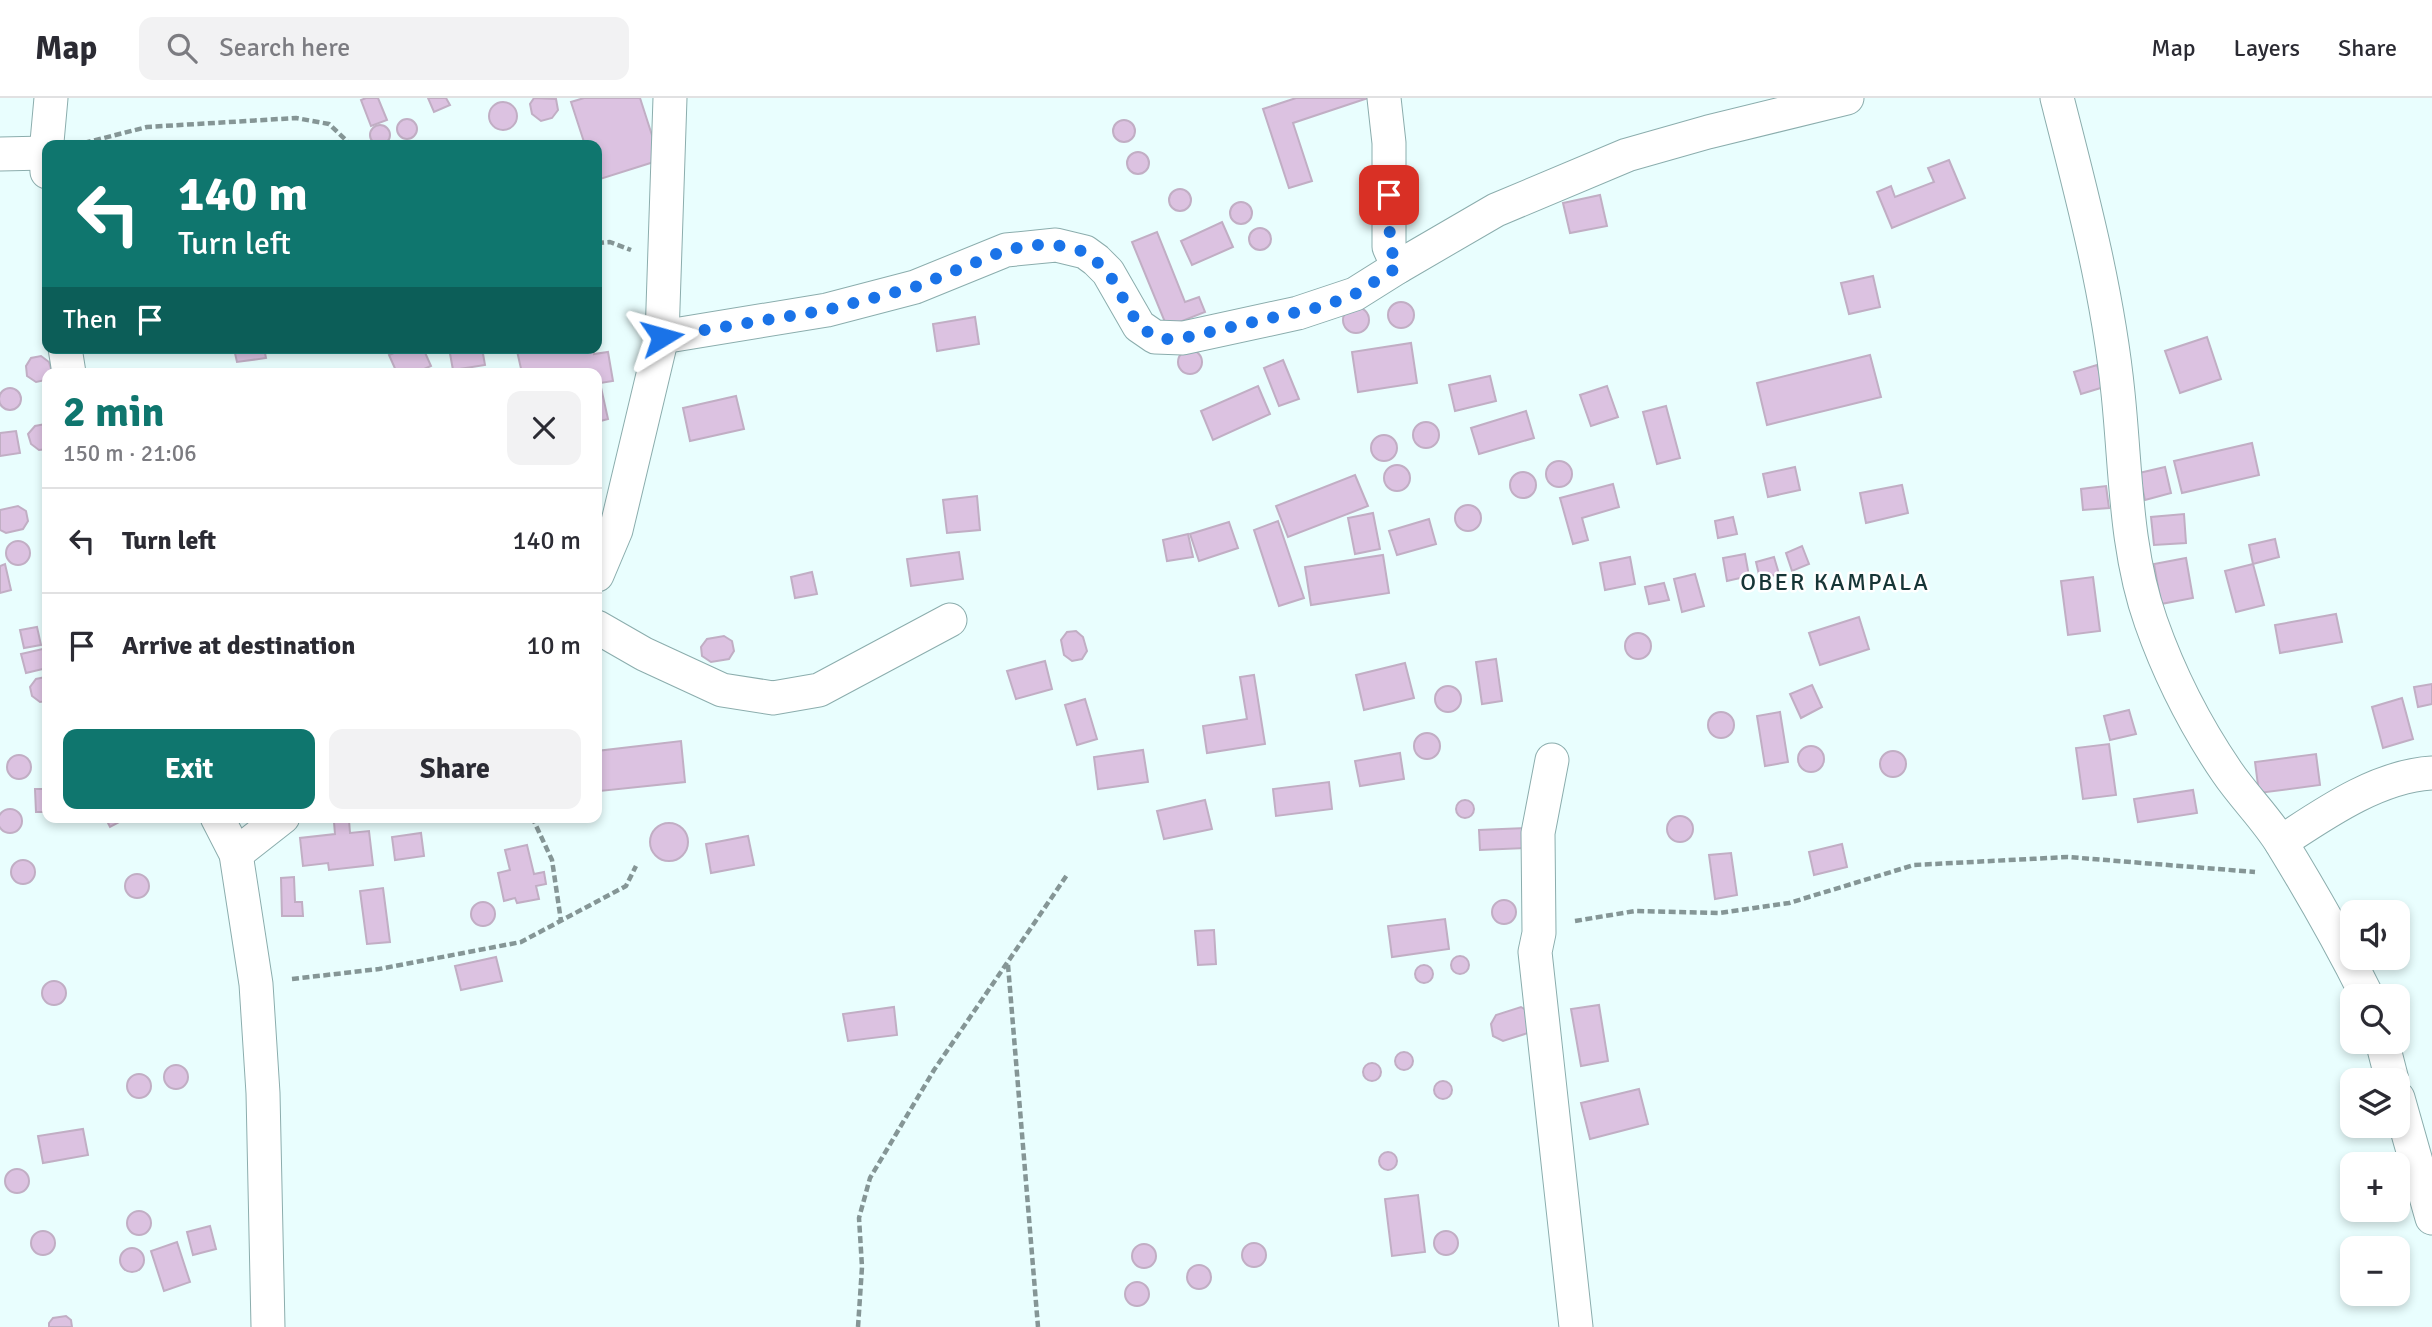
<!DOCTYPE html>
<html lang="en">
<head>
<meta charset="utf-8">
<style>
	:root { --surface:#fff; --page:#f2f2f3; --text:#2b2b33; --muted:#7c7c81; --line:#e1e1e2; --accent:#0f766e }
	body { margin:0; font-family:Signika,sans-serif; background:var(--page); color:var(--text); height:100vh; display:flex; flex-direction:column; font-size:26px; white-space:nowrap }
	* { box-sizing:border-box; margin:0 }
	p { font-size:23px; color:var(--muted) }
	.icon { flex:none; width:38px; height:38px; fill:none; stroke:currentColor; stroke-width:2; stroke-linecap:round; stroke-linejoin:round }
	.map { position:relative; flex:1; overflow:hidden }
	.sheet { position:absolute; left:42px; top:270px; width:560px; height:455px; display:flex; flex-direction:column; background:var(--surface); border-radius:14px; box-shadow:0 4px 10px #0003 }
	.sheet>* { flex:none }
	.guide { position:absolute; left:42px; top:42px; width:560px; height:214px; border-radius:14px; box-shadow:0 4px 10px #0003; background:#0f766e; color:#fff; overflow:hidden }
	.controls { position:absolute; left:2340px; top:802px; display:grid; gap:14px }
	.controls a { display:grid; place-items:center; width:70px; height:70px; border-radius:14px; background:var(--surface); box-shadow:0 4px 10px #0003; font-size:35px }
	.pin { position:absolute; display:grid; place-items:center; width:60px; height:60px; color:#fff; margin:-30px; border-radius:14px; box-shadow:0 4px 10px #0006 }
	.me { position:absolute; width:77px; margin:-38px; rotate:82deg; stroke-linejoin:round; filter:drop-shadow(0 0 5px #0008) }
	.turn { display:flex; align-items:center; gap:24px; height:147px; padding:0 21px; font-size:32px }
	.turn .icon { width:91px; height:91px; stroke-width:2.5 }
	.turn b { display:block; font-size:49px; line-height:60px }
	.then { display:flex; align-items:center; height:66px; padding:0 21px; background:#0003; gap:14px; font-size:26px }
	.round { display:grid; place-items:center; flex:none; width:74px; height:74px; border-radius:14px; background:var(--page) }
	.head { display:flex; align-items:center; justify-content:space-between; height:119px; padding:0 21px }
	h1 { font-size:42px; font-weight:700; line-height:52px; color:var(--accent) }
	.primary-button { display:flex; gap:14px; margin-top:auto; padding:14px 21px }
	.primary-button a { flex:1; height:80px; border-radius:14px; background:var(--accent); color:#fff; font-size:28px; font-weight:700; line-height:80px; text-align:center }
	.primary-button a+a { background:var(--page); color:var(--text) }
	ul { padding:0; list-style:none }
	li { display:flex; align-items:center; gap:21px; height:105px; padding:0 21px; border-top:2px solid var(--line) }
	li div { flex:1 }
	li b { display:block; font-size:26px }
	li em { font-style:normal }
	header { display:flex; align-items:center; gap:42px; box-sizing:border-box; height:98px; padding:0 35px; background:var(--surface); border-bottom:2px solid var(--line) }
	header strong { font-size:33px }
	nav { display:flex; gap:38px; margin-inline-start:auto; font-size:24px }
	.search { width:490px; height:63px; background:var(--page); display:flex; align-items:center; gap:18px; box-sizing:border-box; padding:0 24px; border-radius:14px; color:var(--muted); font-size:26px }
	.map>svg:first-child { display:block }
</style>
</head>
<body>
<header>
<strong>Map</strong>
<div class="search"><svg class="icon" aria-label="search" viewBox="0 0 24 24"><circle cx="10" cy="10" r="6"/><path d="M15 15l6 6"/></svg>Search here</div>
<nav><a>Map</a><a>Layers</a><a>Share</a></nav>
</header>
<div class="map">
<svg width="2432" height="1229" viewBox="0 0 2432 1229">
	<rect width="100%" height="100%" fill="#e9fefe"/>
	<g fill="#dcc2e1" stroke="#c1aec4" stroke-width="2">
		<polygon points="366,0 378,0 387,22 371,28 361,2"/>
		<polygon points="428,0 446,0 450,7 434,14"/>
		<polygon points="534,0 556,1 558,12 552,20 541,23 532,16 530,6"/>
		<polygon points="584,0 640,0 660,62 597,82 597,47 585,47 571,4"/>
		<polygon points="1296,0 1368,0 1293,25 1312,83 1289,90 1263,11"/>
		<circle cx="503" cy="18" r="14"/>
		<circle cx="407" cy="31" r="10"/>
		<circle cx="1124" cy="33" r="11"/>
		<circle cx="380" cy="37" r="10"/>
		<circle cx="1138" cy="65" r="11"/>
		<polygon points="1949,62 1965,100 1892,130 1877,94 1891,88 1895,99 1934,84 1928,70"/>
		<circle cx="1180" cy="102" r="11"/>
		<polygon points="1600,97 1607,128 1570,135 1563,105"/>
		<circle cx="1241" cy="115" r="11"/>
		<polygon points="1222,124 1233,149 1192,167 1181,143"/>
		<circle cx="1260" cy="141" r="11"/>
		<polygon points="1157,134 1185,204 1199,199 1205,214 1167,229 1132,144"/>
		<polygon points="1873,178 1880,209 1849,216 1841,185"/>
		<circle cx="1401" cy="217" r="13"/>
		<circle cx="1356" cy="222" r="13"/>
		<polygon points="975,219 979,246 937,253 933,226"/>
		<polygon points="2207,239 2221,281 2180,295 2165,253"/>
		<polygon points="1411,245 1417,285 1358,294 1352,254"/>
		<polygon points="264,250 266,260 237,264 234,251"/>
		<polygon points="406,250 423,250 431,268 415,275 397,275 389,257"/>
		<polygon points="449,250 482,250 485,267 453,272"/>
		<polygon points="532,250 593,250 594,256 608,254 613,283 600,285 608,321 597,324 597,275 522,275 517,253"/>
		<circle cx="1190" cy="264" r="12"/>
		<polygon points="1870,257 1881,299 1767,327 1757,285"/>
		<polygon points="41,258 49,264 52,274 47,275 46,282 36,284 27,278 26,268 31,260"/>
		<polygon points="1283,262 1299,301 1279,308 1264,270"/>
		<polygon points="2097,267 2104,289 2081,296 2074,274"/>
		<polygon points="1490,278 1496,303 1455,313 1449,287"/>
		<polygon points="1258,288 1270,316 1213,342 1201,313"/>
		<polygon points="1607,288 1618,319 1591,328 1580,297"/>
		<circle cx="10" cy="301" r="11"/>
		<polygon points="736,298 744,331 690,343 683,310"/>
		<polygon points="1666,308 1680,360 1657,366 1643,314"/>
		<polygon points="1526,313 1534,340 1479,356 1471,330"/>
		<circle cx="1426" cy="337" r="13"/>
		<polygon points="45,326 47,328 47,351 39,352 31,346 28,336 35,328"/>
		<polygon points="16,333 20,355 0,358 0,335"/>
		<circle cx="1384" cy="350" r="13"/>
		<polygon points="2252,345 2259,377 2182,395 2174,363"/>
		<circle cx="1559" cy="376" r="13"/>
		<circle cx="1397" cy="380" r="13"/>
		<polygon points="1795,369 1800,392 1768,399 1763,376"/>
		<polygon points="2165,369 2171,395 2145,402 2139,375"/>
		<circle cx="1523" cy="387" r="13"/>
		<polygon points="1355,377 1368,408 1288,439 1276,408"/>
		<polygon points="1613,386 1619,409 1582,420 1588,442 1573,446 1560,400"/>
		<polygon points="1902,387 1908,415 1866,425 1860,395"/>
		<polygon points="2106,388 2109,410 2083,412 2081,391"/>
		<polygon points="977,398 980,432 947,435 943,402"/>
		<circle cx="1468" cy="420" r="13"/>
		<polygon points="18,408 26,413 28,423 23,431 6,435 0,432 0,412"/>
		<polygon points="1373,415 1380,451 1355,456 1348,420"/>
		<polygon points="2184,416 2186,445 2154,447 2151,419"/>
		<polygon points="1733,419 1737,436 1718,440 1715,423"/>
		<polygon points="1429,421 1436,446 1397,457 1389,433"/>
		<polygon points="1278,423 1304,500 1279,508 1254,432"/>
		<polygon points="1229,424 1238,450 1199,463 1190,436"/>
		<polygon points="1188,436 1193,459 1167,463 1163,442"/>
		<polygon points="2275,441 2279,459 2253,466 2249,447"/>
		<circle cx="18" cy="455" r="12"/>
		<polygon points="1802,448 1809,466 1792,473 1786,455"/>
		<polygon points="959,454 963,481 911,488 907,461"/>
		<polygon points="1745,456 1749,478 1727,483 1723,460"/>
		<polygon points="1383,457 1389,495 1311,507 1305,469"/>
		<polygon points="1630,459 1635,486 1605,492 1600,465"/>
		<polygon points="1774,459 1779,476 1760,481 1756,464"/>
		<polygon points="2186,460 2193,500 2161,506 2154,466"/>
		<polygon points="5,466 11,492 0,495 0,468"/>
		<polygon points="2253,466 2264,507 2236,514 2225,473"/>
		<polygon points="812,474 817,496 795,500 791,479"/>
		<polygon points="1695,476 1704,508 1682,514 1674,481"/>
		<polygon points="2093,479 2100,533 2068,537 2061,483"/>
		<polygon points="1664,485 1669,502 1649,506 1645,489"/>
		<polygon points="2336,516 2342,544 2280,555 2275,527"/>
		<polygon points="1859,519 1869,551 1820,567 1809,535"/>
		<polygon points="37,529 41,547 24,550 20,532"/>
		<polygon points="1076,533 1083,539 1087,553 1082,561 1072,563 1064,557 1061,542 1067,534"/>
		<circle cx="1638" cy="548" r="13"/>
		<polygon points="724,538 732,543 734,553 729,561 711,564 702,558 701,549 707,541"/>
		<polygon points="47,550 47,570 26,575 21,556"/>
		<polygon points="1496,561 1502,603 1482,606 1476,564"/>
		<polygon points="1045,563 1052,591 1016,601 1007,573"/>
		<polygon points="1405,565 1414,600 1364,612 1356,577"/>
		<polygon points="1254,577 1265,646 1207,655 1203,628 1247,621 1240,579"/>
		<polygon points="45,579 47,581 47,603 40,604 32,598 30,589 36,581"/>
		<polygon points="2432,586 2432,606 2418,609 2414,589"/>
		<polygon points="1812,587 1822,609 1801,620 1790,596"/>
		<circle cx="1448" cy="601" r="13"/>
		<polygon points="2402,600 2413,641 2383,650 2372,609"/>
		<polygon points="1085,601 1097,641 1077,647 1065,607"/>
		<polygon points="2129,612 2136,636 2110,642 2104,618"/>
		<polygon points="1780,614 1788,664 1765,668 1757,618"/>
		<circle cx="1721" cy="627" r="13"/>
		<circle cx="1427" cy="648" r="13"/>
		<polygon points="681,643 685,684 600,693 597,653"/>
		<polygon points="2109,646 2116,697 2083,701 2076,650"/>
		<circle cx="1811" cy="661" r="13"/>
		<polygon points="1143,652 1148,684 1098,691 1094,659"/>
		<circle cx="1893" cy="666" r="13"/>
		<polygon points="1400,655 1404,681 1360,688 1355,663"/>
		<polygon points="2316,656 2320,687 2259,695 2255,664"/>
		<circle cx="19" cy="669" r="12"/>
		<polygon points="1329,684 1332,711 1276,718 1273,691"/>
		<polygon points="35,691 47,691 47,714 36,714"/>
		<polygon points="2193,692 2197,715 2138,724 2134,701"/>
		<circle cx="1465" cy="711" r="9"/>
		<polygon points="1205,702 1212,731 1164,741 1157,713"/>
		<circle cx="10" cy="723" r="12"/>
		<circle cx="1680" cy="731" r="13"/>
		<polygon points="105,719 122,719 123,722 110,729"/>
		<polygon points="349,722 350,735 369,733 373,767 329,772 328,765 303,768 300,740 335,736 334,724"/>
		<circle cx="669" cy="744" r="19"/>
		<polygon points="1527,730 1528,750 1480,752 1479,732"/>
		<polygon points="421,735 424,758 395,762 392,739"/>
		<polygon points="748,738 754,767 711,775 706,746"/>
		<polygon points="1842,746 1847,769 1814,777 1809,754"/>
		<polygon points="527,747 534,776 544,774 546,786 536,788 539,801 517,805 515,800 504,803 498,775 510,772 505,752"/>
		<polygon points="1731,755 1737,797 1715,801 1709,757"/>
		<circle cx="23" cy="774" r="12"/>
		<circle cx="137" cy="788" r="12"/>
		<polygon points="294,779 295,804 302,804 303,818 282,818 281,780"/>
		<polygon points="383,790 390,844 367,846 360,793"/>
		<circle cx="1504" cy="814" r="12"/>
		<circle cx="483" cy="816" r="12"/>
		<polygon points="1445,821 1449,851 1392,859 1388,828"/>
		<polygon points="1214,832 1216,866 1198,867 1195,833"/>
		<circle cx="1460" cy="867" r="9"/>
		<polygon points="496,859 502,883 461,892 455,868"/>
		<circle cx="1424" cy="876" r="9"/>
		<circle cx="54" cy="895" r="12"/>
		<polygon points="1599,907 1608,963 1581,968 1571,911"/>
		<polygon points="894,909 897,937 848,943 843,916"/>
		<polygon points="1521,909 1531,915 1528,935 1503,943 1493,938 1491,926 1496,917"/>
		<circle cx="1404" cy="963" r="9"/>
		<circle cx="1372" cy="974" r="9"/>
		<circle cx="176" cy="979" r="12"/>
		<circle cx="139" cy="988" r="12"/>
		<circle cx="1443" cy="992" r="9"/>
		<polygon points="1639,991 1648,1026 1590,1041 1581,1005"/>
		<polygon points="83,1031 88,1057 43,1065 38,1038"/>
		<circle cx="1388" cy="1063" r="9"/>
		<circle cx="17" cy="1083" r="12"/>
		<polygon points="1418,1097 1425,1154 1392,1158 1385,1101"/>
		<circle cx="139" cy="1125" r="12"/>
		<polygon points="210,1128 216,1151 193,1157 187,1134"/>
		<circle cx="43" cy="1145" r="12"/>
		<circle cx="1446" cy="1145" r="12"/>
		<polygon points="177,1144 190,1184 164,1193 151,1153"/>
		<circle cx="1254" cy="1157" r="12"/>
		<circle cx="1144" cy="1158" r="12"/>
		<circle cx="132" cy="1162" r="12"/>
		<circle cx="1199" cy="1179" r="12"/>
		<circle cx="1137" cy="1196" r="12"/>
		<polygon points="66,1218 71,1222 72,1229 49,1229 49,1225 53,1220"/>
	</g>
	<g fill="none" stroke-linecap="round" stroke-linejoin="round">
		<defs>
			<g id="minor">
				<polyline points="1384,0 1389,45 1389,149 1398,169"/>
				<path d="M2057 0C2082 97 2108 195 2118 295 2126 371 2125 451 2151 524 2170 578 2195 627 2227 674 2244 699 2266 720 2282 746 2312 795 2341 846 2367 898"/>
				<polyline points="0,56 46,55"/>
				<polyline points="47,74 46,55 51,0"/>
				<polyline points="662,239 827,212 915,189 1006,152 1056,147 1085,154 1096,162 1108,174 1139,228 1155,239 1183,240 1298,215 1355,196 1398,169 1496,112 1627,57 1708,34 1847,0"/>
				<polyline points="65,250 69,275"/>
				<polyline points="597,477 616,432 662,239 670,0"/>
				<polyline points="597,529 644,556 722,592 773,600 819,592 950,522"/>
				<polyline points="1552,662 1538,735 1539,835 1535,854 1576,1229"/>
				<polyline points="217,719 236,756 256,886 263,995 268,1229"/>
				<path d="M2281 744C2325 715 2378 678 2432 675"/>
				<polyline points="236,756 283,719"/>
				<polyline points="2382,943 2392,982"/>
				<polyline points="2398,1000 2432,1120"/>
			</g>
		</defs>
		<use href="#minor" stroke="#8badad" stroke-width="35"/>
		<g stroke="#859696" stroke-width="4.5" stroke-dasharray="7 3.5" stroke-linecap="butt">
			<polyline points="84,45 147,29 296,20 329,26 351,47"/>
			<polyline points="597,145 610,144 631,152"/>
			<polyline points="532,719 552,762 561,823"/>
			<polyline points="1575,823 1635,813 1720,815 1789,805 1914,767 2068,759 2255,774"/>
			<polyline points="1008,867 1038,1229"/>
			<polyline points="292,881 379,871 521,844 626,788 636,768"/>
			<polyline points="858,1229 862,1169 859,1120 870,1080 934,972 1067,777"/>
		</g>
		<use href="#minor" stroke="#fff" stroke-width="33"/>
	</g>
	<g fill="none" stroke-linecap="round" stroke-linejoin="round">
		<polyline stroke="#1a73e8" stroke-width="12" stroke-dasharray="0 21.6" points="662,239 827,212 915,189 1006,152 1033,147 1056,147 1086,154 1108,174 1139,228 1155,239 1168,241 1183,240 1324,208 1355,196 1398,169 1390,149 1389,97"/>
	</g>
	<g text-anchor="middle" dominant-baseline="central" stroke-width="5" stroke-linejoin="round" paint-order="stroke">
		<g font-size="24" letter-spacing="2" fill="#163536" stroke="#fff">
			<text x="1835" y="484">OBER KAMPALA</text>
		</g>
	</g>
</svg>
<div class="controls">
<a><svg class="icon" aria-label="sound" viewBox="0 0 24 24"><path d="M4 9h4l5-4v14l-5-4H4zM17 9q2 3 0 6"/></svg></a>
<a><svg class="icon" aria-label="search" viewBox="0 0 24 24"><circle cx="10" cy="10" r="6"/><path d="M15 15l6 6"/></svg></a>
<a><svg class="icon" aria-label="layers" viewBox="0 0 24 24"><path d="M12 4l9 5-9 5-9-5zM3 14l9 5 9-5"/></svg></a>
<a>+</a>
<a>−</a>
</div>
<div class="pin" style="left:1389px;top:97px;background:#d93025"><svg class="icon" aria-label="arrive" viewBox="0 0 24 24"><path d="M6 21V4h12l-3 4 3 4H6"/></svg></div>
<svg class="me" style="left:662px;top:239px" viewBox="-20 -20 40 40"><path d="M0-17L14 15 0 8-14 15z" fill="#1a73e8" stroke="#fff" stroke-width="4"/></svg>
<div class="guide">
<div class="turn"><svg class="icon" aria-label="left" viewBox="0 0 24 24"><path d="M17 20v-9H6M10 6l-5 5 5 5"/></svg><div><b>140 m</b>Turn left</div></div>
<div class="then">Then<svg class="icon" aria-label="arrive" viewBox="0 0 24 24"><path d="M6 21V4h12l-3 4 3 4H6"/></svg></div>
</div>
<section class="sheet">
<div class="head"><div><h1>2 min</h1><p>150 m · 21:06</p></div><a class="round"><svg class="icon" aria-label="close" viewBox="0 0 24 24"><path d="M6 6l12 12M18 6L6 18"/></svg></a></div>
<ul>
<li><svg class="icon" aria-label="left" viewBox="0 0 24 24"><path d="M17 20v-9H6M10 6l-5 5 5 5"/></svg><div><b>Turn left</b></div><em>140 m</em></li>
<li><svg class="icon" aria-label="arrive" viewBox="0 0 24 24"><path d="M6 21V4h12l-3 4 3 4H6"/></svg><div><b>Arrive at destination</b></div><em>10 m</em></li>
</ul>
<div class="primary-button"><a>Exit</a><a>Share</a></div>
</section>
</div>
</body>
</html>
